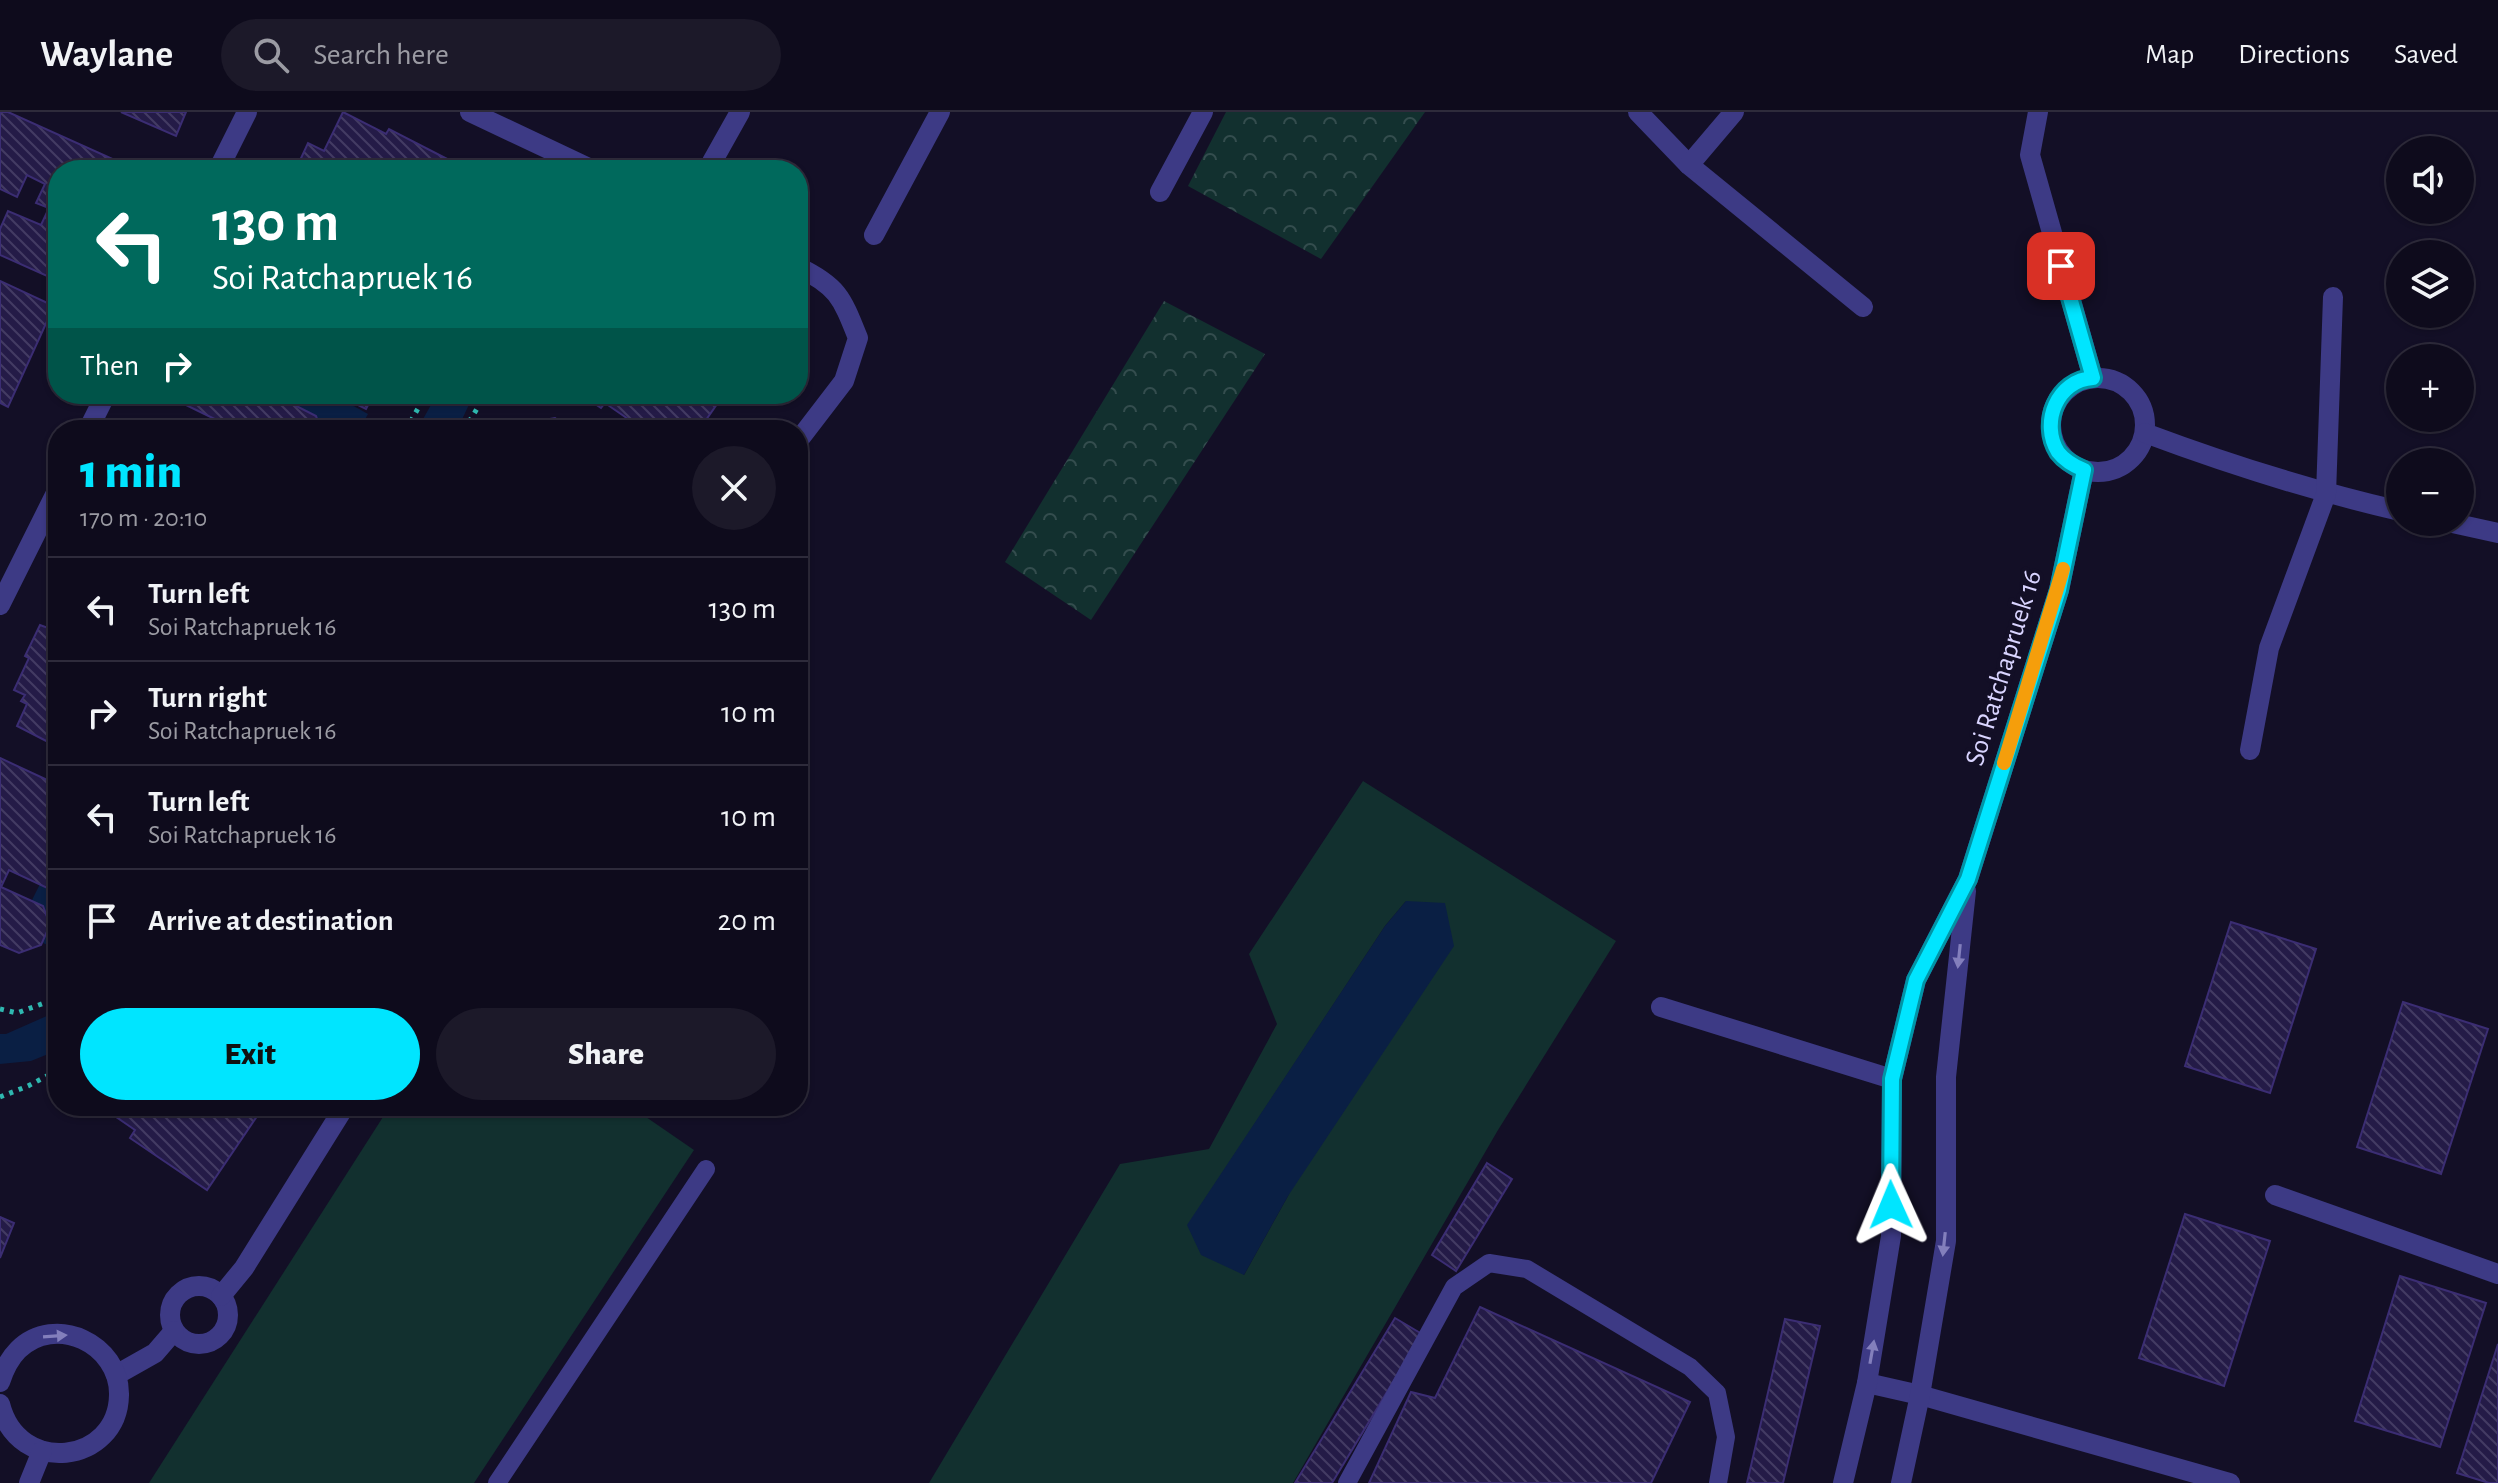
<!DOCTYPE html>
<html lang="en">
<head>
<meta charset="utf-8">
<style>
	:root { --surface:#0e0b1c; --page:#1c1929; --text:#f1f3f6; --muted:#9b9ba3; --line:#2e2b3b; --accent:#00e5ff }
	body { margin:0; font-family:"Alegreya Sans",sans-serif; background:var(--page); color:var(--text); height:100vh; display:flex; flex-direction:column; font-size:30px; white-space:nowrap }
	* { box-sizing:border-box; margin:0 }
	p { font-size:26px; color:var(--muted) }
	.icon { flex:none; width:44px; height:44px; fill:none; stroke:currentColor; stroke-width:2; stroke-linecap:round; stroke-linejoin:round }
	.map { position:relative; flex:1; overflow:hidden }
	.details { position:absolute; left:48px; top:308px; width:760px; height:696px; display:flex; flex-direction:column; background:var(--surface); border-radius:32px; box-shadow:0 2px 6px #0004,0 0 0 2px var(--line) }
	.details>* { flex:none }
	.guide { position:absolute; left:48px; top:48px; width:760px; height:244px; border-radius:32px; box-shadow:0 2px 6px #0004,0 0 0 2px var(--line); background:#00695c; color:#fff; overflow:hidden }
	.controls { position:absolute; left:2386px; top:24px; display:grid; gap:16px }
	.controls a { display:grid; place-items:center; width:88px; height:88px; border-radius:50%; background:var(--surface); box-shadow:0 2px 6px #0004,0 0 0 2px var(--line); font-size:40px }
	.pin { position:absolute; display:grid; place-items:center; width:68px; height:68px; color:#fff; margin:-34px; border-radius:16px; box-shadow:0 4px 12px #0006 }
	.me { position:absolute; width:88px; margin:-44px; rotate:359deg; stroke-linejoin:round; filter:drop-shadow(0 0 6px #0008) }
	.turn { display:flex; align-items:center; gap:28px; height:168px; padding:0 32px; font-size:36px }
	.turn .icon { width:104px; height:104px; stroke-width:2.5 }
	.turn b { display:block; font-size:56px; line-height:68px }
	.then { display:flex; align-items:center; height:76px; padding:0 32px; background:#0003; gap:16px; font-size:30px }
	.round { display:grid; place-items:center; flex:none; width:84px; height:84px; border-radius:42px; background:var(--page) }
	.head { display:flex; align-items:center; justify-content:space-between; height:136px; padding:0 32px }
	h1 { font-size:48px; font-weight:800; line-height:60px; color:var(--accent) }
	.action { display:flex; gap:16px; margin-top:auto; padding:16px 32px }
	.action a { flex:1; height:92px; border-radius:48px; background:var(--accent); color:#111; font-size:32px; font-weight:800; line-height:92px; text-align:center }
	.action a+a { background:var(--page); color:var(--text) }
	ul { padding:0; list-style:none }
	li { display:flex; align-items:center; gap:24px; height:104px; padding:0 32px; border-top:2px solid var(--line) }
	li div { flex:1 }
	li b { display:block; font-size:30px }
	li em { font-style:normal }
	header { display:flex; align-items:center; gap:48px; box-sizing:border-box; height:112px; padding:0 40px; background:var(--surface); border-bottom:2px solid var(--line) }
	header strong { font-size:38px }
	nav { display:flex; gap:44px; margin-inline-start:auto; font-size:28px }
	.search { width:560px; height:72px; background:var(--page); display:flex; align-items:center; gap:20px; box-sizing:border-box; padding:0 28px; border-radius:44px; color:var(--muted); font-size:30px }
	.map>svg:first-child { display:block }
</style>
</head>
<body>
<header>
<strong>Waylane</strong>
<div class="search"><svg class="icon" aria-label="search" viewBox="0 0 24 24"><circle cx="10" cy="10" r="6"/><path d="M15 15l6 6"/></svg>Search here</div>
<nav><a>Map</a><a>Directions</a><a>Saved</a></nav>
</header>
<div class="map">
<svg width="2498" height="1371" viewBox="0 0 2498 1371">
	<defs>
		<pattern id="forest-crowns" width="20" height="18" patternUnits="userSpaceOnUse" patternTransform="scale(2)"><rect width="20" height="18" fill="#12302f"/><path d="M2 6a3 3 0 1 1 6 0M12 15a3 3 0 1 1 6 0" fill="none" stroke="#344d4e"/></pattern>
		<pattern id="building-back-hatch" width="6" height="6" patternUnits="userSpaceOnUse" patternTransform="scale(2)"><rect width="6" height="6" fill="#241b47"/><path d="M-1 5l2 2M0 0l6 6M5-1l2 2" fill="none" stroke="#433b63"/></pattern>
	</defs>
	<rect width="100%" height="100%" fill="#130f26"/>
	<g fill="#12302f" fill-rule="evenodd">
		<path d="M1363 669 1616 829 1498 1018 1293 1371H929L1120 1052 1209 1037 1277 912 1249 842ZM1406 789 1288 1084 1244 1163 1188 1113 1385 814Z"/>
		<polygon points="390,994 630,994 694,1038 474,1371 149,1371"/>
	</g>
	<g fill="url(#forest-crowns)">
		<polygon points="1226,0 1425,0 1321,147 1188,74"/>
		<polygon points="1164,189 1265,242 1091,508 1005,450"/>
	</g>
	<g fill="#0a1f44">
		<polygon points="303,282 332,282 368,302 359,318 307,318 293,302"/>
		<polygon points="437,282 474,282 457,318 417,318"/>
		<polygon points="41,770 58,779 58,838 39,829 26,800"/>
		<polygon points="1406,789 1445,791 1454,834 1288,1084 1244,1163 1201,1143 1187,1113 1385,814"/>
		<polygon points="58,899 58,938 31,949 0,952 0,922 6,922"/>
	</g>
	<g fill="url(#building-back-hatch)" stroke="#3b2d73" stroke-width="2">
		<polygon points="0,0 8,0 117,49 113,58 58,58 58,164 56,168 0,143 0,117 8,99 41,113 49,96 36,91 45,72 27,63 17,85 0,77"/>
		<polygon points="121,0 186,0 176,24"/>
		<polygon points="343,0 386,22 389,17 455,51 456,58 296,57 308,31 324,39"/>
		<polygon points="0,169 54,194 8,295 0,291"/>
		<polygon points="192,282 273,282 316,304 321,318 227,318 229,314 186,293"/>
		<polygon points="312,282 374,282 366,297 344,286 341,292 332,288 330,291"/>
		<polygon points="580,282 724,282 699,318 644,318 605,291 601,296"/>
		<polygon points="555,306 571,318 532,318 539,309"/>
		<polygon points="58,497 58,635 17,614 27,592 21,589 25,583 14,578 29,546 25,544 40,513 48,516"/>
		<polygon points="0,646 58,673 58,781 9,758 1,775 43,794 50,813 41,833 19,841 0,833"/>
		<polygon points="2231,810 2316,837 2270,981 2185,954"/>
		<polygon points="2403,890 2488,917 2441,1062 2357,1035"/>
		<polygon points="109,994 264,994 207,1078 130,1026 135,1018 106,998"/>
		<polygon points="1487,1051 1512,1067 1456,1159 1432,1143"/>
		<polygon points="2185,1102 2270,1129 2224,1274 2139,1246"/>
		<polygon points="0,1105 14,1111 0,1146"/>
		<polygon points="2400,1164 2486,1191 2440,1335 2355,1309"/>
		<polygon points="1480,1195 1690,1290 1651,1371 1369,1371 1411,1280 1435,1286"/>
		<polygon points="1395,1206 1422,1222 1332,1371 1295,1371"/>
		<polygon points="1785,1207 1820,1214 1783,1371 1747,1371"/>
		<polygon points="2498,1232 2498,1371 2489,1371 2457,1361"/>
	</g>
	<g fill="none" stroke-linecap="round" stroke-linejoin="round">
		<g stroke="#2fb8b0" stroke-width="5" stroke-dasharray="4 6" stroke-linecap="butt">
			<polyline points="406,318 426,282"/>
			<polyline points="464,318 486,282"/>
			<polyline points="0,897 17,901 58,886"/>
			<polyline points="0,985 28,974 58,958"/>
		</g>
		<g stroke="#3d3a85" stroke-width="18">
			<polyline points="497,1371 706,1057"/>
			<polyline points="1347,1371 1454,1175 1489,1151 1527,1157 1690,1255 1717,1281 1726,1325 1718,1371"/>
		</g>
		<g stroke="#3d3a85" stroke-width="20">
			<polyline points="470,0 593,58"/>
			<polyline points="1638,0 1689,53 1863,195"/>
			<polyline points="2038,0 2030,43 2093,266"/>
			<polyline points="712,50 740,0"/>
			<polyline points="1689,53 1734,0"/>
			<polyline points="218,58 247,0"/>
			<polyline points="1160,80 1203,0"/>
			<polyline points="874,123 940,0"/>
			<path d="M798 155C838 174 842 186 858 226L844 269 798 329"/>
			<circle cx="2098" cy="313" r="47"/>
			<polyline points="88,318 106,282"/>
			<path d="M2145 321C2228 352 2313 379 2400 399"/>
			<polyline points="2448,410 2498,421"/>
			<polyline points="0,493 58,377"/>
			<polyline points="2250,638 2269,536 2326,382 2333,185"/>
			<polyline points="1661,895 1892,967"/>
			<polyline points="2275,1083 2498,1162"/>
			<circle cx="199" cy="1203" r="29"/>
			<polyline points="221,1184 244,1156 345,994"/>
			<polyline points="116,1263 155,1241 174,1219"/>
			<path d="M0 1270C4 1258 9 1247 18 1238 55 1201 120 1232 119 1283 118 1352 18 1365 0 1292"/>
			<polyline points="1867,1271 1920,1283 2230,1371"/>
			<polyline points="29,1371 42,1339"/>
			<polyline points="1843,1371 1867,1271 1891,1124 1892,967 1916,868 1968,767 2059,478 2084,358"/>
			<polyline points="1901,1371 1920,1283 1946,1129 1946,965 1966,779"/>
		</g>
	</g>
	<defs><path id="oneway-solid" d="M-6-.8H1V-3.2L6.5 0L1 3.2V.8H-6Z" transform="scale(2)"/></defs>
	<g fill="#837fbc">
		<use href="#oneway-solid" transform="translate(1959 844) rotate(96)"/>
		<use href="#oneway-solid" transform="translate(1944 1132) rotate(96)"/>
		<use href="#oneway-solid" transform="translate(55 1224) rotate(-4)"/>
		<use href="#oneway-solid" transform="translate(1872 1240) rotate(-80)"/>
	</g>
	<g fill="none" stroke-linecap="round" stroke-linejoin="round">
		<defs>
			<path id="route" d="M1891 1093 1892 967 1916 868 1968 767 2059 478 2084 358C2074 354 2065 349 2058 340 2040 311 2057 268 2093 266L2061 154"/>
		</defs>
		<use href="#route" stroke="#0095a6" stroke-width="20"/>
		<use href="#route" stroke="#00e5ff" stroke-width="14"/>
		<polyline stroke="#f59e0b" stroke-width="14" points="2004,651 2063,457"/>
	</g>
	<g text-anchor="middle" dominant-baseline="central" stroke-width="8" stroke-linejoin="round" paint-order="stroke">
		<g font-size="28" fill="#d9d4ff" stroke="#130f26">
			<text transform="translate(2004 556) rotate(-73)">Soi Ratchapruek 16</text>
		</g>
	</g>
</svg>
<div class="controls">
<a><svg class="icon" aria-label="sound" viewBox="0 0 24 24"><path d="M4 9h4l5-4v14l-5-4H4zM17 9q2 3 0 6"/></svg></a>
<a><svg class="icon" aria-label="layers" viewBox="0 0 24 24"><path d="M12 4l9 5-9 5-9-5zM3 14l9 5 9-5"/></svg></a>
<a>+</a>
<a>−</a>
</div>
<div class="pin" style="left:2061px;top:154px;background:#d93025"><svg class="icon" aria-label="arrive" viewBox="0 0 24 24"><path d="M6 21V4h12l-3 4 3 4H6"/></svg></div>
<svg class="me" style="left:1891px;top:1093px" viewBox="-20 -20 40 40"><path d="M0-17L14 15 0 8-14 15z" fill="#00e5ff" stroke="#fff" stroke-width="4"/></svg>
<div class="guide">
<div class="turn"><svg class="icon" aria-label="left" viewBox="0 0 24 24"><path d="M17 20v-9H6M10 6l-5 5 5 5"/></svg><div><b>130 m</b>Soi Ratchapruek 16</div></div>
<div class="then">Then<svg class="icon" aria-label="right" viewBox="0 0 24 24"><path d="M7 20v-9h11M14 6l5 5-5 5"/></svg></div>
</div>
<section class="details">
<div class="head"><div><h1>1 min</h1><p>170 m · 20:10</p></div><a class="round"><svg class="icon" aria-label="close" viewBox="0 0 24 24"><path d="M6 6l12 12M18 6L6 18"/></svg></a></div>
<ul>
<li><svg class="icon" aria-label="left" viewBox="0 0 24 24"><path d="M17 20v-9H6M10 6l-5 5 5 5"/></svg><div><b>Turn left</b><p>Soi Ratchapruek 16</p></div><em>130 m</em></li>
<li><svg class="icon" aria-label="right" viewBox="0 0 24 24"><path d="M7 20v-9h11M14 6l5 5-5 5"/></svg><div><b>Turn right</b><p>Soi Ratchapruek 16</p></div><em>10 m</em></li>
<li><svg class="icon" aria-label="left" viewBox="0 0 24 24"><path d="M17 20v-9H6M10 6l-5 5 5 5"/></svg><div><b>Turn left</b><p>Soi Ratchapruek 16</p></div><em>10 m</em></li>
<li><svg class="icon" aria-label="arrive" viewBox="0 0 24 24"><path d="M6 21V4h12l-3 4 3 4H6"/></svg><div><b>Arrive at destination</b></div><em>20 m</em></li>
</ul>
<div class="action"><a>Exit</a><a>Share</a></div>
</section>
</div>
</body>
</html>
